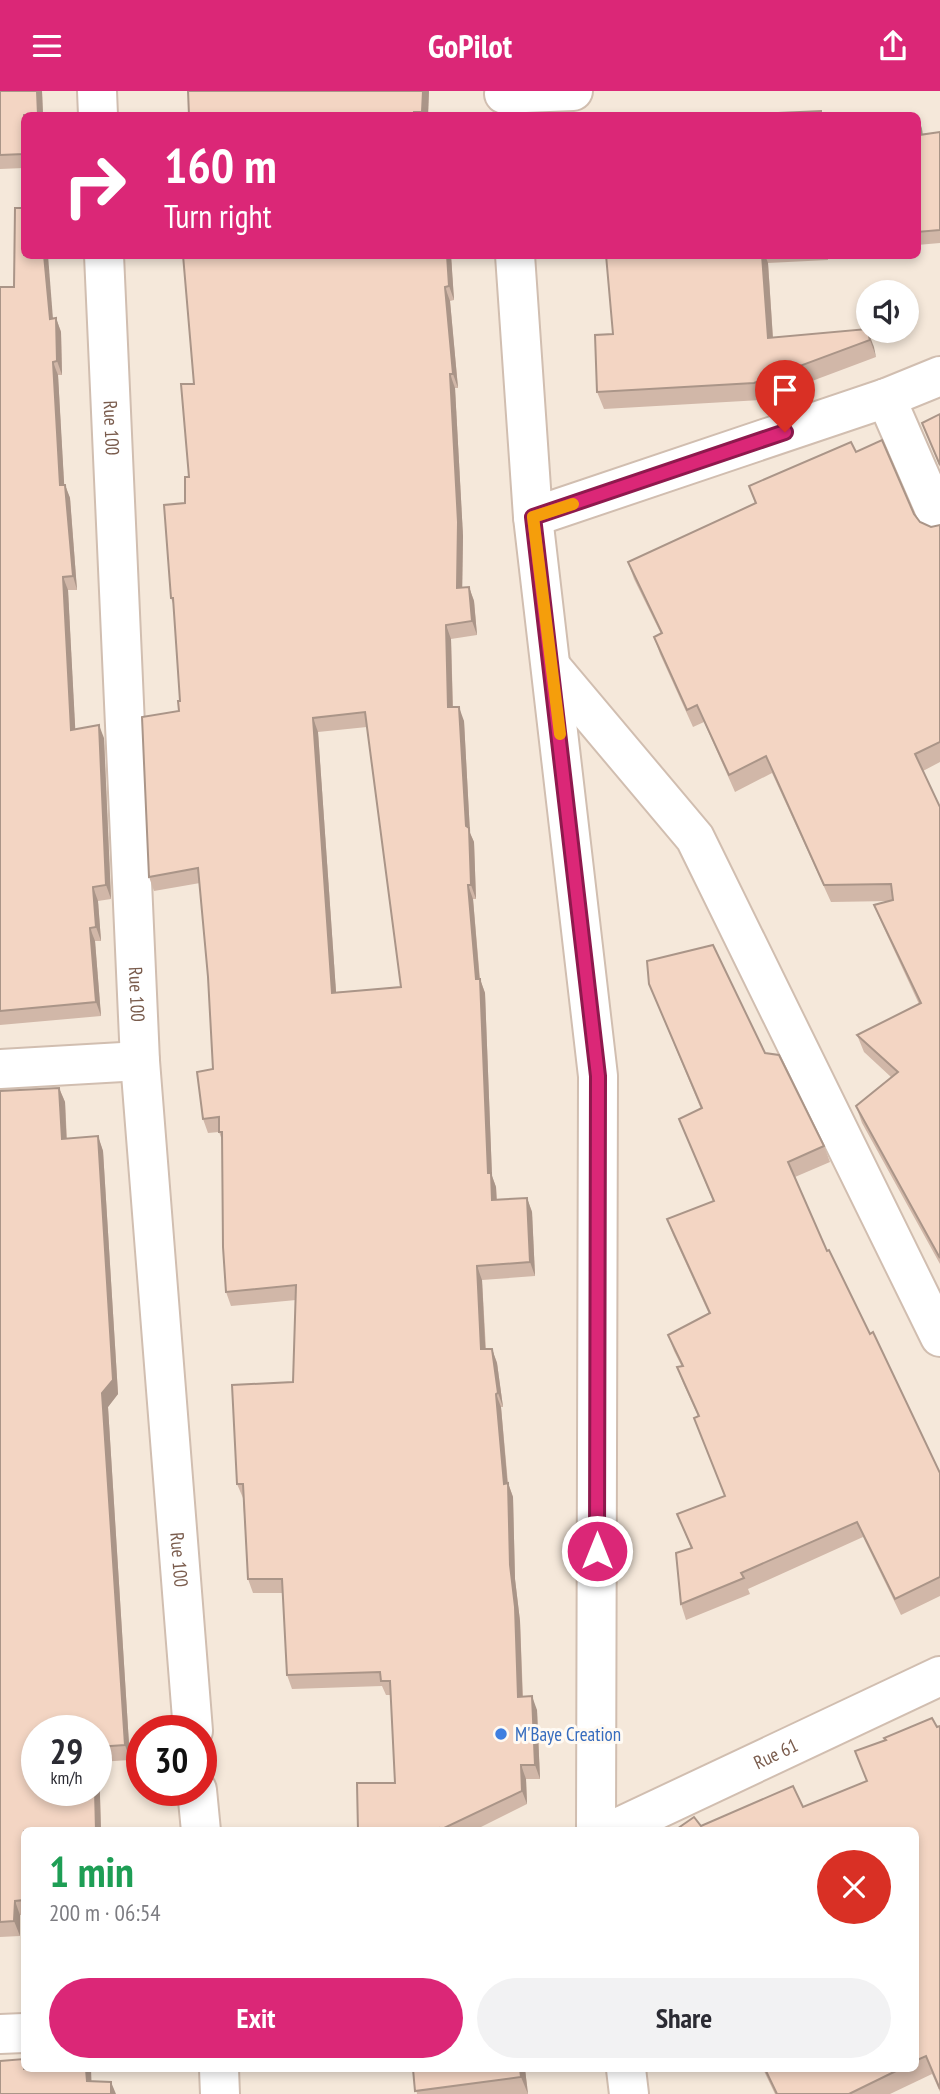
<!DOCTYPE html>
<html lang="en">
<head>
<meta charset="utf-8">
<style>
	:root { --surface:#fff; --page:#f2f2f3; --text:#2b2b33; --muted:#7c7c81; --accent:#db2777 }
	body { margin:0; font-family:"PT Sans Narrow",sans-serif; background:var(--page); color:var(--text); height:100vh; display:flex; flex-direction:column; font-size:26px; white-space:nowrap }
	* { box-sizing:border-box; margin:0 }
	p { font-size:23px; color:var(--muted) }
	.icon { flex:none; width:38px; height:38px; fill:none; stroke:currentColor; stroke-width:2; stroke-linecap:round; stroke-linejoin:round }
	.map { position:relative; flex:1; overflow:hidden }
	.panel { position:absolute; left:21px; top:1736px; width:898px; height:245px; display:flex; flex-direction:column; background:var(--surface); border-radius:10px; box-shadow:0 4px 10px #0003 }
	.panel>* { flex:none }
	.hud { position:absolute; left:21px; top:21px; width:900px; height:147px; border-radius:10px; box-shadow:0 4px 10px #0003; background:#db2777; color:#fff; overflow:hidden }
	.buttons { position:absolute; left:856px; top:189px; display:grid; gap:14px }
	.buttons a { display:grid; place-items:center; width:63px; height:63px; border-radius:50%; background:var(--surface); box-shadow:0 4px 10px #0003; font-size:35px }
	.speed { position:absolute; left:21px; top:1624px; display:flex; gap:14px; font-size:35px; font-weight:700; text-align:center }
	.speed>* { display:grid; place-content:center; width:91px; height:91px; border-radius:50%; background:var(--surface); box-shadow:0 4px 10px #0003; line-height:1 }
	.speed small { font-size:18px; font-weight:400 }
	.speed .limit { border:10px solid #d22; background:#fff; color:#111 }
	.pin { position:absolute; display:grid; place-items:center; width:60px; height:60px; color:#fff; margin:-72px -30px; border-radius:50% 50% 50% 0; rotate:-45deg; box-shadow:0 0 7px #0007 }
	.pin .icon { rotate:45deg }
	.me { position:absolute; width:77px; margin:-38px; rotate:0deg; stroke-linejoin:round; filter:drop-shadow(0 0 5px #0008) }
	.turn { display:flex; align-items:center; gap:24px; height:147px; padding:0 28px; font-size:32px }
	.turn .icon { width:91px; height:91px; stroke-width:2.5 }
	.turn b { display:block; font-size:49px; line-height:60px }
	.round { display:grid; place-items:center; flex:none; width:74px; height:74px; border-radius:37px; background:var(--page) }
	.headline { display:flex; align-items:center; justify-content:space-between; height:119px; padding:0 28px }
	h1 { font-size:42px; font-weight:800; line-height:52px; color:#1e9e55 }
	.primary-button { display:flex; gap:14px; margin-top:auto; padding:14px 28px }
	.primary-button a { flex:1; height:80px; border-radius:42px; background:var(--accent); color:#fff; font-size:28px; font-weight:800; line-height:80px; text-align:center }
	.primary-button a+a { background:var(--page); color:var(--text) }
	header { display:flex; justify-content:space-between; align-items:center; height:91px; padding:0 28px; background:var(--accent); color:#fff; font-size:32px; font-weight:800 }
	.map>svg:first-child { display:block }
</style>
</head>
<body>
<header><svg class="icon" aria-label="menu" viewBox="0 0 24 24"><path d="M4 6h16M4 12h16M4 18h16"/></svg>GoPilot<svg class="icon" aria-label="share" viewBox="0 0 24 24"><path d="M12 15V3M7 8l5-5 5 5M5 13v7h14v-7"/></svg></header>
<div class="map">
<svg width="940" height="2003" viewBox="0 0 940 2003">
	<rect width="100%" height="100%" fill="#fdf6ec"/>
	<path fill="#f5e8da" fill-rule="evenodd" d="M0 0H940V2003H0ZM24 24H917V164H24ZM868 201H906V240H868ZM37 1640H96V1699H37ZM142 1640H201V1699H142ZM24 1740H915V1978H24Z"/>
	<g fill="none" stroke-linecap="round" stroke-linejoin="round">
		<defs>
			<g id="street">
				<polyline points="97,0 98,24"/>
				<polyline points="504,3 573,0"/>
				<path id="s1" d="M104 164 140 970 193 1640"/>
				<polyline points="515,164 533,426 598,985 596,1740"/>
				<polyline points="886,307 940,431"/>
				<polyline points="533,426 886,307 940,285"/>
				<polyline points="552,577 695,747 940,1246"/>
				<polyline points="0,978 140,970"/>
				<polyline points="197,1699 201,1740"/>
				<path id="s2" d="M611 1740 940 1585"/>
				<polyline points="0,1943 24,1942"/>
				<polyline points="219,1978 220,2003"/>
				<polyline points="626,1978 629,2003"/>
			</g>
		</defs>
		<use href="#street" stroke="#d1beb0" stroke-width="42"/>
		<use href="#street" stroke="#fff" stroke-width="38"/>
	</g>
	<g fill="#d1b7a8" fill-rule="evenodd">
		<polygon points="0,0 42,0 43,24 24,24 24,77 0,78"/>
		<polygon points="188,0 429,0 428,24 189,24"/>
		<polygon points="917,25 922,38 923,43 940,41 940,152 917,154"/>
		<path d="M451 164 454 209 450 210 458 297H455L463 445 462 497 469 496 474 510 477 544 451 548 453 616 464 630 470 742 474 751 476 808H473L480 888 485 902 492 1085 496 1096 497 1108 527 1107 532 1121 535 1185 482 1189 486 1258H492L497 1272 503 1316H501L508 1392 513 1406 515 1488 520 1530 523 1606 537 1619 540 1688H526L527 1713 473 1740H358L395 1692 391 1604H386L382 1595 292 1598 287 1584 283 1502H253L248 1488 243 1407 237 1393 293 1291 296 1209 231 1215 226 1201 222 1049 219 1041 208 1042 203 1028 213 978 208 886 200 792 154 800 149 786 180 610 174 515 171 507 189 386 194 293ZM367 636 401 896 336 901 318 641Z"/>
		<polygon points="606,164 828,164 828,169 768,172 773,247 867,238 876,266 761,309 604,318 597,301 613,243"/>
		<polygon points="0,196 53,227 56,227 61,241 62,284 58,284 64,394 65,394 70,407 77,499 68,499 75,638 104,647 111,808 98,810 101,850 95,850 101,925 0,934"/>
		<polygon points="940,323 940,376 922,332"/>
		<polygon points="856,361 920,431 931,436 940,434 940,671 923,680 940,716 940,1173 862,1032 856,1015 891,986 864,961 857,944 919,913 881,831 874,814 890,810 831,811 772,682 735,701 704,631 693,636 660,563 654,546 661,543 634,488 628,471 755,412 749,395"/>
		<polygon points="649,893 765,962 824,1055 830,1071 795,1086 827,1160 940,1382 940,1505 901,1524 863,1446 748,1498 750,1503 686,1529 681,1513 691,1457 677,1423 725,1405 694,1327 698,1325 683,1292 677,1276 682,1276 674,1260 668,1244 709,1223 673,1144 667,1128 713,1110 679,1028 701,1018"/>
		<path d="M59 997 65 1011 67 1048 98 1045 103 1060 118 1303 108 1316 130 1669 99 1671 101 1740H24V1824H20V1845L0 1846V1000ZM37 1640H96V1699H37Z"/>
		<polygon points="940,1635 940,2001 932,1983 890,2003 775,2003 763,1978 915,1978 915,1740 701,1735 803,1716 867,1690 937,1636"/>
		<polygon points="413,1978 525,1978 528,2003 417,2003"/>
	</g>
	<g fill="#aa9588">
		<polygon points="37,0 42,0 43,24 38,24"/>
		<polygon points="423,0 429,0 428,24 423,24 422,21"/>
		<polygon points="918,25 922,38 923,57 919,44"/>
		<polygon points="44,164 48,164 54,241 50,228"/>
		<polygon points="447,164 451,164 454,209 449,195"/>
		<polygon points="762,164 765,164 768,172 774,265 768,247"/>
		<polygon points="445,196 450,210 458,297 453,283"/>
		<polygon points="56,227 61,241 62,284 57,270"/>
		<polygon points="867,238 874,256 876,266 870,249"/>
		<polygon points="53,271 58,284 65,408 60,394"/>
		<polygon points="450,283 455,297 463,445 462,511 457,497"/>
		<polygon points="65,394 70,407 77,499 73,485"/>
		<polygon points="63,486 68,499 76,652 71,639"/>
		<polygon points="469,496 474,510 477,544 472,530"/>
		<polygon points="446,534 451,548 453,630 448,616"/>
		<polygon points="459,616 464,630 470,742 474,751 476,808 471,794 466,735"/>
		<polygon points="313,627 318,641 337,915 332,902"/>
		<polygon points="99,634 104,647 111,808 106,794"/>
		<polygon points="468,794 473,808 480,893 480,888 485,902 492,1085 496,1096 497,1122 492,1109 488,1082 476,888"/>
		<polygon points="93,796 98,810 101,850 96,836"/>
		<polygon points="90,837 95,850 101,925 96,911"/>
		<polygon points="59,997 65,1011 67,1062 62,1048"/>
		<polygon points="98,1045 103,1060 118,1303 108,1316 130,1669 125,1654 102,1302"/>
		<polygon points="527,1107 532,1121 535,1185 530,1171"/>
		<polygon points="477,1175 482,1189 486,1272 481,1258"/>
		<polygon points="492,1258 497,1272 503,1316 498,1302"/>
		<polygon points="496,1303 501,1316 508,1398 508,1392 513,1406 515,1488 520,1530 523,1620 518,1606 504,1393"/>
		<polygon points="532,1605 537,1619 540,1688 535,1674"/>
		<polygon points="96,1664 99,1671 101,1740 96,1740 95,1699 96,1699"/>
		<polygon points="521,1674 526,1688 527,1713 522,1700"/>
		<polygon points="15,1810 20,1824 20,1845 14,1830"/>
		<polygon points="86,1978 91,1978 92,2003 87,1990"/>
		<polygon points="520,1978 525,1978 528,2003 521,1986"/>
		<polygon points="111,1991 116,2003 111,2003"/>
	</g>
	<g fill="#f3d5c3" stroke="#aa9588" stroke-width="2" fill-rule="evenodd">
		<polygon points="0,0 37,0 38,24 24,24 24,63 0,64"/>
		<polygon points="188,0 423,0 422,21 414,21 414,24 189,24"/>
		<polygon points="821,20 821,24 779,24 779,22"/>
		<polygon points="917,25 919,44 940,41 940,139 917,141"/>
		<polygon points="15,117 24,117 24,164 44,164 50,228 56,227 57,270 53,271 60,394 65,394 73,485 63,486 71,639 99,634 106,794 93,796 96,836 90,837 96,911 0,920 0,196 14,196"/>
		<path d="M183 164H447L449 195 445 196 453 283H450L458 431 457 497 469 496 472 530 446 534 448 616H459L466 735 469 737 471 794H468L476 888H480L488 1082H491L492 1109 527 1107 530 1171 477 1175 481 1258H492L498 1302 496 1303 504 1393 508 1392 510 1474 515 1516 518 1606 532 1605 535 1674H521L522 1700 440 1739 439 1737 433 1740H358L357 1692H395L390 1590H381L380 1581 287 1584 282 1488H248L243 1393H237L232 1294 293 1291 296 1194 226 1201 223 1156 222 1041H219V1026L203 1028 197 981 213 978 208 886 198 777 149 786 142 626 179 620 178 610H180L173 507H171L164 414 185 412V386H189L181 293H194ZM365 621 401 896 332 902 313 627Z"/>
		<polygon points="606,164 762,164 768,247 867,238 870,249 754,292 597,301 595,244 613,243"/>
		<polygon points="940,323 940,374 922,332"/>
		<polygon points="882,349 914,423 920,431 931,436 940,434 940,651 915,663 940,716 940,1167 856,1015 898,981 857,944 921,912 874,814 893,809 891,793 824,794 766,665 729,684 697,614 687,619 654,546 662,542 628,471 756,412 749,395 851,351 856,361"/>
		<polygon points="713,854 765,962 779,964 824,1055 788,1071 827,1160 829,1159 870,1243 873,1241 940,1382 940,1486 895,1508 857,1431 741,1482 744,1487 681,1513 676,1462 692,1457 677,1423 725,1405 694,1327 699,1325 677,1276 683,1275 668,1244 710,1222 667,1128 714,1110 679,1028 702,1017 649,893 647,870"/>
		<polygon points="59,997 62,1048 98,1045 113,1289 102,1302 125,1654 96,1656 96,1640 37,1640 37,1699 95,1699 96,1740 24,1740 24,1809 15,1810 14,1830 0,1831 0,1000"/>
		<polygon points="932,1627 937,1636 940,1635 940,1998 926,1965 915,1970 915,1740 674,1740 694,1726 701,1735 793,1695 803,1716 867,1690 855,1660 886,1649 884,1647"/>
		<polygon points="24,1968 24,1978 86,1978 87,1990 111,1991 111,2003 0,2003 0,1970"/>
		<polygon points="413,1978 520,1978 521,1986 415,2000"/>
		<polygon points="765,1978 900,1978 849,2003 777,2003"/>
	</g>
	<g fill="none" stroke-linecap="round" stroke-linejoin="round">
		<defs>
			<polyline id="route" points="597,1460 598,985 533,426 785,341"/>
		</defs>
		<use href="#route" stroke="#8e194d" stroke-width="18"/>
		<use href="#route" stroke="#db2777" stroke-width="12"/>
		<polyline stroke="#f59e0b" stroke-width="12" points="560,643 533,426 573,413"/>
	</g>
	<circle fill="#3f7fe0" stroke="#fffaf3" stroke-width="2.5" cx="501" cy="1643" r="7"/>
	<g text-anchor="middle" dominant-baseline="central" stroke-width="6" stroke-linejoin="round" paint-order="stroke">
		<g font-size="19" fill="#7a5c4d" stroke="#fffaf3">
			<text stroke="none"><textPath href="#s1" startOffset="173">Rue 100</textPath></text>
			<text stroke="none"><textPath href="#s1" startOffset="740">Rue 100</textPath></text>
			<text stroke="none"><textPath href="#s1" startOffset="1307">Rue 100</textPath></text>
			<text stroke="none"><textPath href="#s2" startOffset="182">Rue 61</textPath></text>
		</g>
		<g font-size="19" fill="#366cbe" stroke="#fffaf3" text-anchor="start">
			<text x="515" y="1643">M'Baye Creation</text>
		</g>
	</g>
</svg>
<div class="buttons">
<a><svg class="icon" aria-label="sound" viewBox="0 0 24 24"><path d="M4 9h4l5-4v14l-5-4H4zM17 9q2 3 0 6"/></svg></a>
</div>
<div class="speed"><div>29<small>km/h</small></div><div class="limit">30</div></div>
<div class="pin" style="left:785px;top:341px;background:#d93025"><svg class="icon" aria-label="arrive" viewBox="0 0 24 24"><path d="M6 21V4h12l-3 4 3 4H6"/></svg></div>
<svg class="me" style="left:597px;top:1460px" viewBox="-20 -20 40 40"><circle r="17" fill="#db2777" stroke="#fff" stroke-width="3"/><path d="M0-11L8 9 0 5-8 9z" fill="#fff"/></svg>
<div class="hud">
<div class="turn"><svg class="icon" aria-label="right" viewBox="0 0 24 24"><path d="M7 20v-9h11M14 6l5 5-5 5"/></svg><div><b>160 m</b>Turn right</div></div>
</div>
<section class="panel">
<div class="headline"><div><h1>1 min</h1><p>200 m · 06:54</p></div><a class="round" style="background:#d93025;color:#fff"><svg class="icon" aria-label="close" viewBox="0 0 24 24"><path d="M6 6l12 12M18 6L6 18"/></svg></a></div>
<div class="primary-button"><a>Exit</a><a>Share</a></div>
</section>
</div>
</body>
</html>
